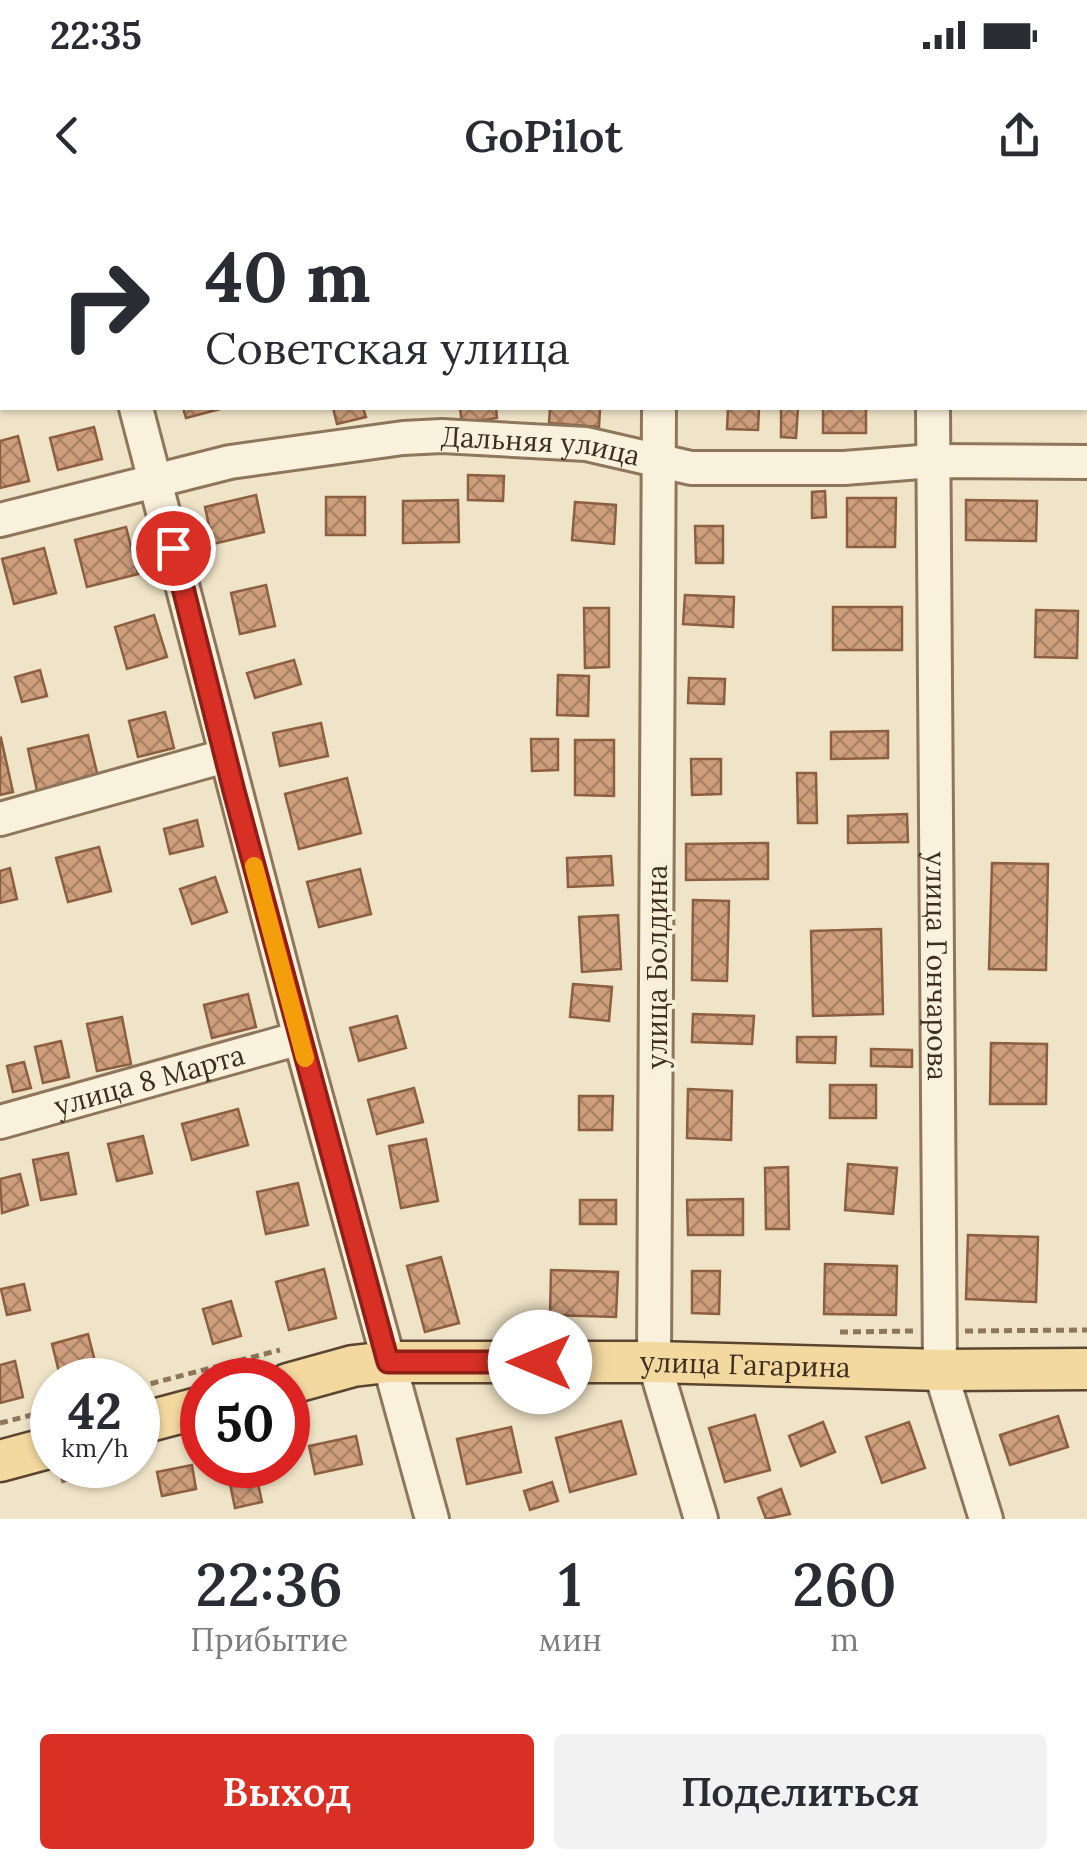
<!DOCTYPE html>
<html lang="ru">
<head>
<meta charset="utf-8">
<style>
	:root { --surface:#fff; --page:#f2f2f3; --text:#2b2b33; --muted:#7c7c81; --accent:#d93025 }
	body { margin:0; font-family:Lora,serif; background:var(--page); color:var(--text); height:100vh; display:flex; flex-direction:column; font-size:38px; white-space:nowrap }
	* { box-sizing:border-box; margin:0 }
	p { font-size:32px; color:var(--muted) }
	.icon { flex:none; width:55px; height:55px; fill:none; stroke:currentColor; stroke-width:2; stroke-linecap:round; stroke-linejoin:round }
	.map { position:relative; height:1319px; overflow:hidden }
	.panel { display:flex; flex-direction:column; background:var(--surface); flex:1 }
	.panel>* { flex:none }
	.top-card { position:absolute; left:0px; top:0px; width:1088px; height:210px; box-shadow:0 2px 8px #0004; background:#fff; color:var(--text); overflow:hidden }
	.speed { position:absolute; left:30px; top:1158px; display:flex; gap:20px; font-size:50px; font-weight:700; text-align:center }
	.speed>* { display:grid; place-content:center; width:130px; height:130px; border-radius:50%; background:var(--surface); box-shadow:0 2px 8px #0004; line-height:1 }
	.speed small { font-size:25px; font-weight:400 }
	.speed .limit { border:15px solid #d22; background:#fff; color:#111 }
	.pin { position:absolute; display:grid; place-items:center; width:85px; height:85px; color:#fff; margin:-42px; border:5px solid #fff; border-radius:50%; box-shadow:0 2px 10px #0007 }
	.me { position:absolute; width:110px; margin:-55px; rotate:270deg; stroke-linejoin:round; filter:drop-shadow(0 0 8px #0008) }
	.turn { display:flex; align-items:center; gap:35px; height:210px; padding:0 40px; font-size:45px }
	.turn .icon { width:130px; height:130px; stroke-width:2.5 }
	.turn b { display:block; font-size:70px; line-height:85px }
	.eta { display:flex; justify-content:space-evenly; align-items:center; height:170px; text-align:center }
	.eta b { font-size:60px; font-weight:600; line-height:70px }
	.cta { display:flex; gap:20px; margin-top:auto; padding:20px 40px }
	.cta a { flex:1; height:115px; border-radius:10px; background:var(--accent); color:#fff; font-size:40px; font-weight:600; line-height:115px; text-align:center }
	.cta a+a { background:var(--page); color:var(--text) }
	.status { display:flex; justify-content:space-between; align-items:center; height:70px; padding:0 50px; background:var(--surface); direction:ltr }
	.status svg { height:28px; fill:currentColor }
	header { display:flex; justify-content:space-between; align-items:center; height:130px; padding:0 40px; background:var(--surface); font-size:45px; font-weight:600 }
	.map>svg:first-child { display:block }
</style>
</head>
<body>
<div class="status"><b>22:35</b><svg viewBox="0 0 49 12"><path d="M0 12V9h3v3zM5 12V6h3v6zM10 12V3h3v9zM15 12V0h3v12zM26 1h20v11H26zM47 4h2v5h-2z"/></svg></div>
<header><svg class="icon" aria-label="back" viewBox="0 0 24 24"><path d="M15 5l-7 7 7 7"/></svg>GoPilot<svg class="icon" aria-label="share" viewBox="0 0 24 24"><path d="M12 15V3M7 8l5-5 5 5M5 13v7h14v-7"/></svg></header>
<div class="map">
<svg width="1087" height="1319" viewBox="0 0 1087 1319">
	<defs>
		<pattern id="building-cross-hatch" width="8" height="8" patternUnits="userSpaceOnUse" patternTransform="scale(2.5)"><rect width="8" height="8" fill="#cf9f7d"/><path d="M0 0l8 8M0 8l8-8" fill="none" stroke="#a98266"/></pattern>
	</defs>
	<rect width="100%" height="100%" fill="#f0e4c8"/>
	<g fill="url(#building-cross-hatch)" stroke="#8d5f41" stroke-width="2.5">
		<rect x="823" y="0" width="69" height="2"/>
		<polygon points="183,208 224,208 186,218"/>
		<polygon points="333,208 363,208 366,217 337,224"/>
		<polygon points="460,208 496,208 497,218 462,223"/>
		<polygon points="550,208 600,208 599,227 549,223"/>
		<polygon points="728,208 759,208 758,230 727,229"/>
		<polygon points="781,208 798,208 796,238 781,237"/>
		<rect x="823" y="208" width="43" height="25"/>
		<polygon points="94,227 102,259 58,270 50,238"/>
		<polygon points="18,236 29,281 0,288 0,241"/>
		<polygon points="468,275 504,276 503,301 468,300"/>
		<polygon points="825,291 826,317 812,318 812,292"/>
		<polygon points="256,295 264,332 213,344 205,307"/>
		<rect x="326" y="297" width="39" height="38"/>
		<polygon points="847,298 896,298 895,347 847,347"/>
		<polygon points="458,300 459,342 403,343 403,301"/>
		<polygon points="966,300 1037,301 1036,341 966,340"/>
		<polygon points="575,302 616,305 614,344 572,340"/>
		<polygon points="695,326 723,326 723,363 696,363"/>
		<polygon points="126,327 138,374 87,387 75,340"/>
		<polygon points="44,348 56,393 14,404 2,359"/>
		<polygon points="266,385 275,426 240,434 231,393"/>
		<polygon points="685,395 734,397 733,427 683,424"/>
		<rect x="833" y="407" width="69" height="43"/>
		<polygon points="584,408 609,408 609,467 585,468"/>
		<polygon points="1036,410 1078,411 1077,458 1035,457"/>
		<polygon points="154,415 167,457 127,469 115,427"/>
		<polygon points="294,460 301,484 255,498 247,473"/>
		<polygon points="40,470 47,496 22,502 15,477"/>
		<polygon points="558,475 589,476 588,516 557,515"/>
		<polygon points="689,478 725,479 724,504 688,503"/>
		<polygon points="165,512 174,548 138,557 129,521"/>
		<polygon points="321,523 328,556 280,566 273,533"/>
		<polygon points="888,531 888,558 831,559 831,532"/>
		<polygon points="88,535 98,577 37,591 28,549"/>
		<polygon points="1,538 13,592 0,595 0,539"/>
		<polygon points="531,539 558,539 558,570 532,571"/>
		<polygon points="575,540 614,540 614,596 575,595"/>
		<polygon points="691,559 721,559 721,594 692,595"/>
		<polygon points="797,573 816,573 817,623 798,623"/>
		<polygon points="347,578 361,633 299,649 285,594"/>
		<polygon points="907,614 908,642 848,643 848,616"/>
		<polygon points="197,620 203,646 170,654 164,629"/>
		<polygon points="768,643 768,679 686,680 686,644"/>
		<polygon points="99,647 111,691 68,702 56,658"/>
		<polygon points="611,656 613,685 568,687 567,658"/>
		<polygon points="992,663 1048,664 1046,770 989,769"/>
		<polygon points="10,668 17,699 0,703 0,671"/>
		<polygon points="360,669 371,714 319,727 307,682"/>
		<polygon points="215,677 227,712 192,724 180,689"/>
		<polygon points="693,700 729,701 727,781 692,780"/>
		<polygon points="618,715 621,769 582,772 579,717"/>
		<polygon points="881,729 883,814 813,816 811,731"/>
		<polygon points="573,784 612,787 609,821 570,817"/>
		<polygon points="248,794 256,827 212,838 204,805"/>
		<polygon points="693,814 754,816 752,844 692,842"/>
		<polygon points="397,816 406,848 359,861 350,828"/>
		<polygon points="122,817 131,864 97,871 87,824"/>
		<polygon points="797,837 836,837 835,863 797,862"/>
		<polygon points="61,841 69,877 43,883 35,847"/>
		<polygon points="991,843 1047,844 1046,904 990,904"/>
		<polygon points="871,849 912,850 912,867 871,866"/>
		<polygon points="24,862 31,888 13,892 7,866"/>
		<rect x="830" y="885" width="46" height="33"/>
		<polygon points="414,888 423,922 377,934 368,900"/>
		<polygon points="688,889 732,891 731,940 687,938"/>
		<polygon points="579,896 613,896 612,930 579,930"/>
		<polygon points="238,909 248,945 192,960 182,924"/>
		<polygon points="143,936 152,973 117,981 108,944"/>
		<polygon points="426,939 438,1001 401,1008 389,946"/>
		<polygon points="68,953 76,994 41,1000 33,960"/>
		<polygon points="848,964 897,968 893,1014 845,1010"/>
		<polygon points="788,967 789,1029 766,1029 765,968"/>
		<polygon points="20,974 28,1005 2,1013 0,979"/>
		<polygon points="298,983 308,1025 266,1034 257,992"/>
		<polygon points="743,999 743,1035 688,1035 687,1000"/>
		<rect x="580" y="1000" width="36" height="24"/>
		<polygon points="968,1035 1038,1037 1036,1102 966,1099"/>
		<polygon points="441,1057 459,1123 425,1132 407,1066"/>
		<polygon points="825,1064 897,1066 896,1115 824,1114"/>
		<polygon points="324,1069 336,1118 289,1130 276,1082"/>
		<polygon points="551,1070 618,1072 616,1117 550,1115"/>
		<polygon points="692,1071 720,1071 719,1114 692,1113"/>
		<polygon points="24,1084 30,1110 7,1115 1,1089"/>
		<polygon points="231,1101 241,1136 213,1144 203,1109"/>
		<polygon points="88,1134 99,1177 61,1180 52,1144"/>
		<polygon points="15,1161 23,1197 0,1203 0,1165"/>
		<polygon points="755,1215 770,1270 725,1282 709,1228"/>
		<polygon points="1058,1216 1068,1247 1010,1265 1000,1235"/>
		<polygon points="621,1221 636,1274 570,1292 556,1238"/>
		<polygon points="823,1222 835,1252 801,1266 789,1236"/>
		<polygon points="909,1222 925,1268 882,1283 866,1237"/>
		<polygon points="511,1227 521,1272 467,1284 457,1239"/>
		<polygon points="356,1236 362,1264 315,1274 309,1246"/>
		<polygon points="192,1265 196,1289 162,1296 157,1272"/>
		<polygon points="226,1265 254,1265 262,1302 235,1308"/>
		<polygon points="552,1282 558,1301 530,1310 524,1291"/>
		<polygon points="781,1289 790,1314 766,1319 758,1298"/>
	</g>
	<g fill="none" stroke-linecap="round" stroke-linejoin="round">
		<defs>
			<g id="minor">
				<polyline points="78,0 78,2"/>
				<polyline points="375,0 376,2"/>
				<polyline points="658,0 658,2"/>
				<polyline points="933,0 933,2"/>
				<polyline points="35,2 44,0"/>
				<polyline points="0,12 2,12"/>
				<polyline points="136,208 300,838 432,1319"/>
				<polyline points="659,208 654,1162 701,1319"/>
				<path id="s1" d="M933 208 940 1170 986 1319"/>
				<path id="s2" d="M0 320 230 262 403 238 442 236 586 244 691 268H844L933 261 1087 262"/>
				<polyline points="0,619 225,556"/>
				<path id="s3" d="M0 922 300 838"/>
			</g>
			<g id="major">
				<path id="s4" d="M288 1184 353 1166 388 1162H654L940 1170 1087 1169"/>
				<polyline points="138,1224 202,1207"/>
				<polyline points="0,1261 52,1247"/>
			</g>
		</defs>
		<use href="#minor" stroke="#8d765c" stroke-width="38"/>
		<use href="#major" stroke="#5b4430" stroke-width="45"/>
		<g stroke="#8d765c" stroke-width="5" stroke-dasharray="8 5" stroke-linecap="butt">
			<polyline points="965,1131 1087,1130"/>
			<polyline points="840,1132 914,1131"/>
			<polyline points="138,1187 280,1150"/>
			<polyline points="0,1223 52,1210"/>
			<polyline points="61,1281 118,1265"/>
		</g>
		<use href="#minor" stroke="#faf1dc" stroke-width="32"/>
		<use href="#major" stroke="#f3d9a0" stroke-width="40"/>
	</g>
	<g fill="none" stroke-linecap="round" stroke-linejoin="round">
		<defs>
			<polyline id="route" points="173,348 234,591 388,1162 540,1162"/>
		</defs>
		<use href="#route" stroke="#8d1f18" stroke-width="25"/>
		<use href="#route" stroke="#d93025" stroke-width="18"/>
		<polyline stroke="#f59e0b" stroke-width="18" points="254,666 305,858"/>
	</g>
	<g text-anchor="middle" dominant-baseline="central" stroke-width="8" stroke-linejoin="round" paint-order="stroke">
		<g font-size="28" fill="#3d2e20" stroke="#f7eed8">
			<text stroke="none"><textPath href="#s2" startOffset="550">Дальняя улица</textPath></text>
			<text transform="translate(657 767) rotate(-90)">улица Болдина</text>
			<text stroke="none"><textPath href="#s1" startOffset="558">улица Гончарова</textPath></text>
			<text stroke="none"><textPath href="#s3" startOffset="155">улица 8 Марта</textPath></text>
			<text stroke="none"><textPath href="#s4" startOffset="460">улица Гагарина</textPath></text>
		</g>
	</g>
</svg>
<div class="speed"><div>42<small>km/h</small></div><div class="limit">50</div></div>
<div class="pin" style="left:173px;top:348px;background:#d93025"><svg class="icon" aria-label="arrive" viewBox="0 0 24 24"><path d="M6 21V4h12l-3 4 3 4H6"/></svg></div>
<svg class="me" style="left:540px;top:1162px" viewBox="-20 -20 40 40"><circle r="19" fill="#fff"/><path d="M0-13L10 11 0 6-10 11z" fill="#d93025"/></svg>
<div class="top-card">
<div class="turn"><svg class="icon" aria-label="right" viewBox="0 0 24 24"><path d="M7 20v-9h11M14 6l5 5-5 5"/></svg><div><b>40 m</b>Советская улица</div></div>
</div>
</div>
<section class="panel">
<div class="eta">
<div><b>22:36</b><p>Прибытие</p></div>
<div><b>1</b><p>мин</p></div>
<div><b>260</b><p>m</p></div>
</div>
<div class="cta"><a>Выход</a><a>Поделиться</a></div>
</section>
</body>
</html>
